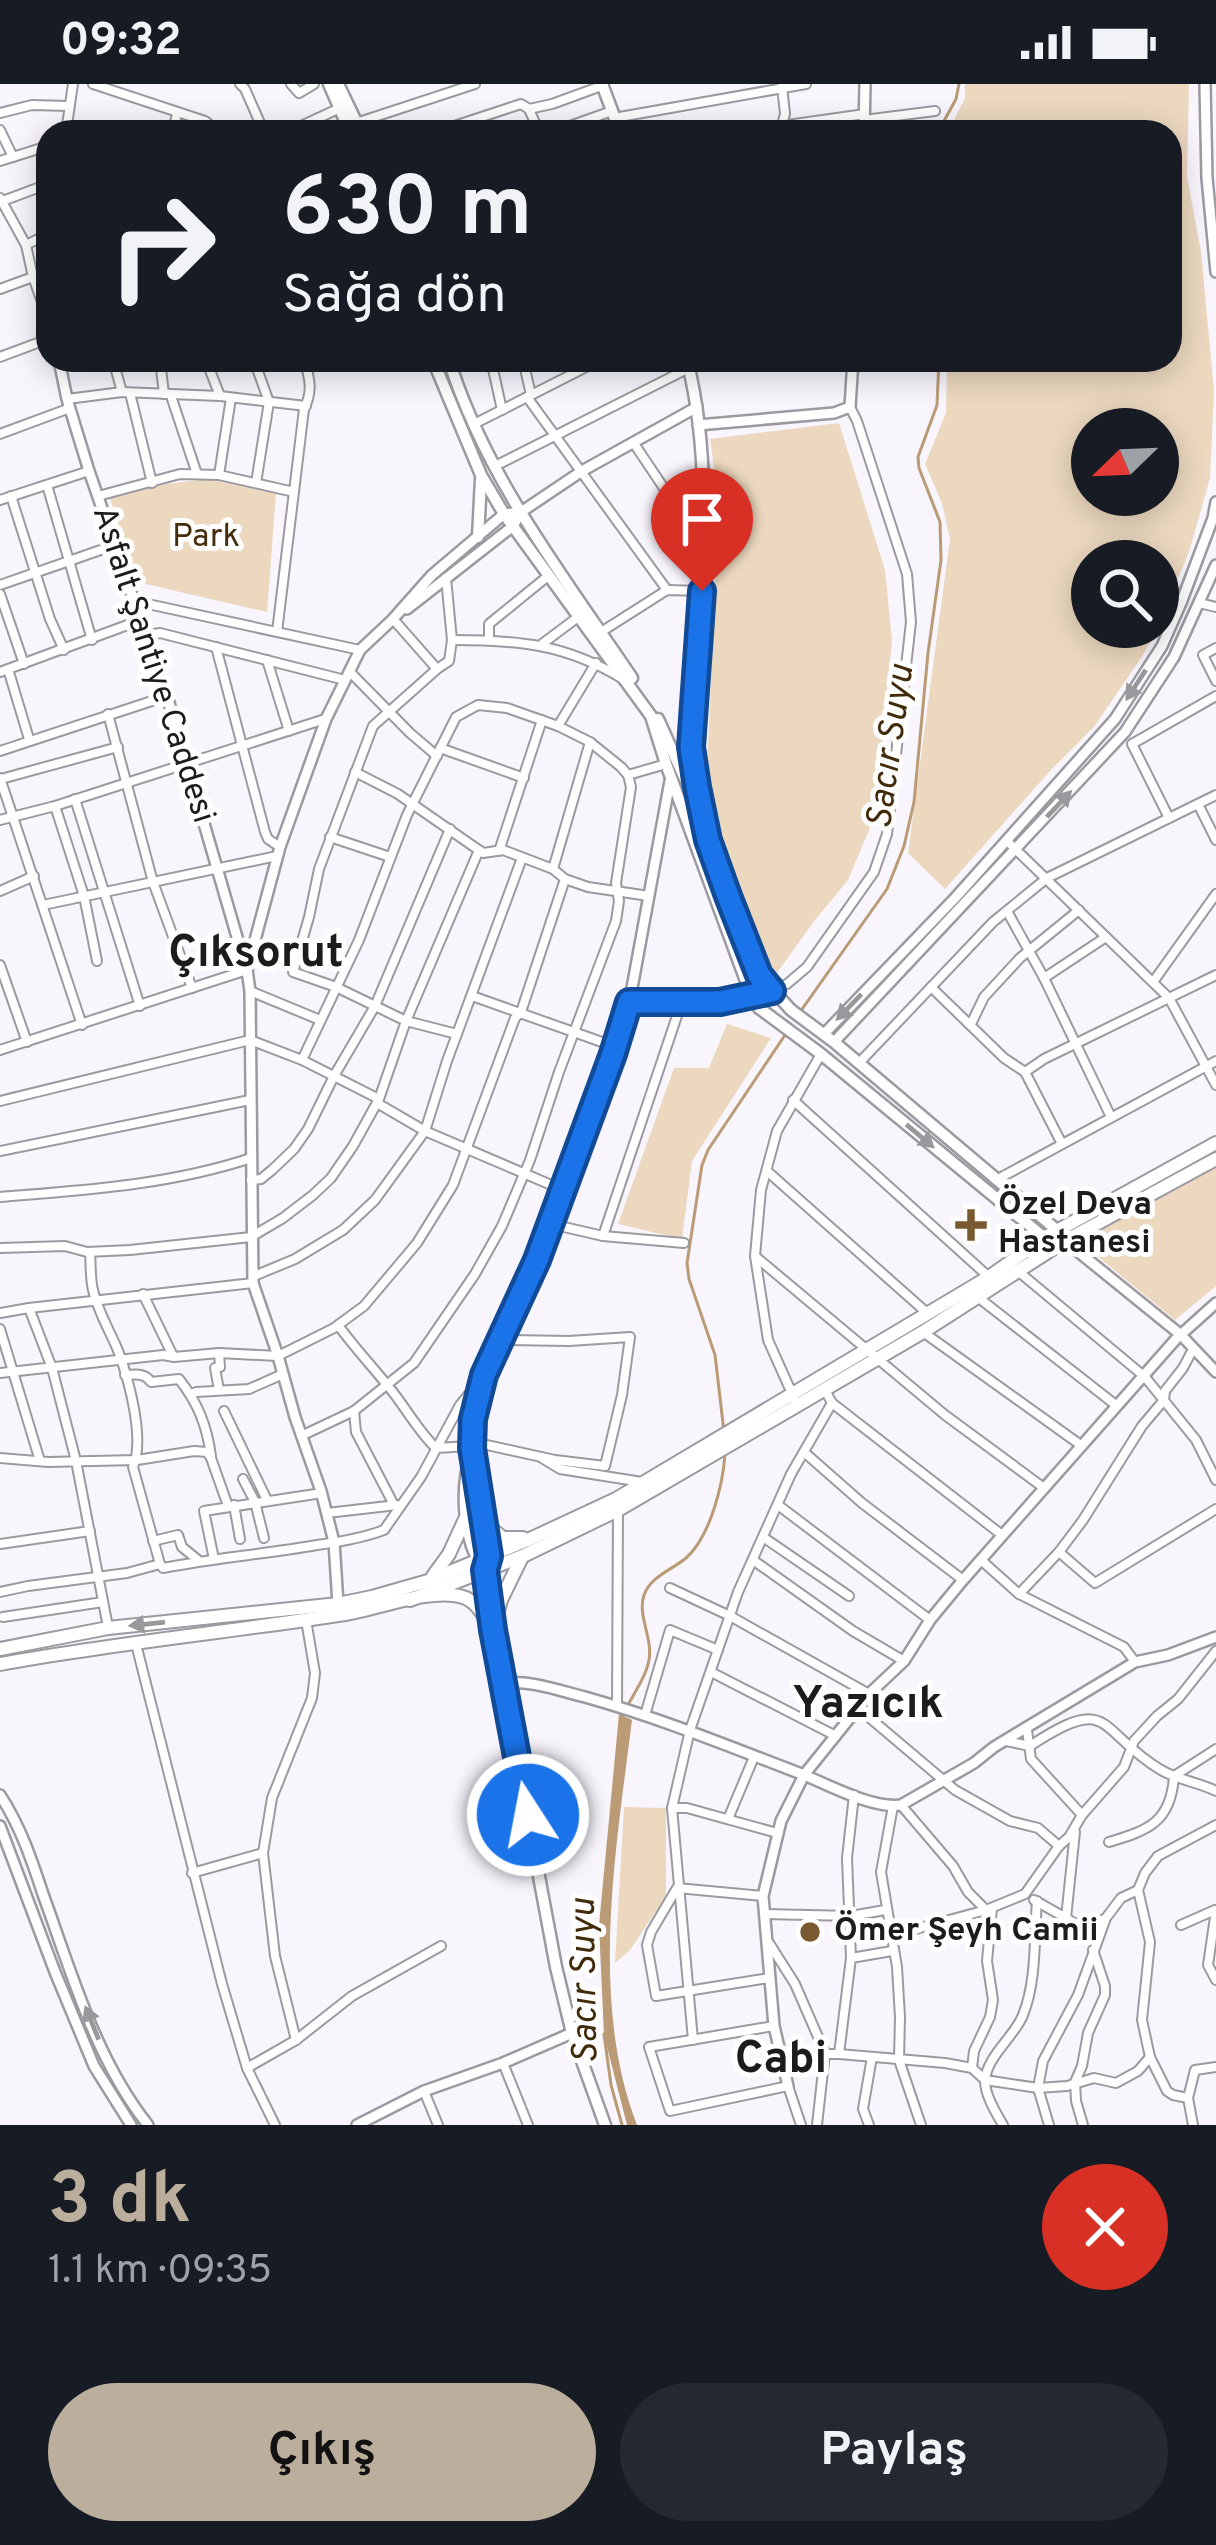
<!DOCTYPE html>
<html lang="tr">
<head>
<meta charset="utf-8">
<style>
	:root { --surface:#171b24; --page:#242831; --text:#f1f3f6; --muted:#9ea1a6; --accent:#bbae9c }
	body { margin:0; font-family:Overpass,sans-serif; background:var(--page); color:var(--text); height:100vh; display:flex; flex-direction:column; font-size:45px; white-space:nowrap }
	* { box-sizing:border-box; margin:0 }
	p { font-size:39px; color:var(--muted) }
	.icon { flex:none; width:66px; height:66px; fill:none; stroke:currentColor; stroke-width:2; stroke-linecap:round; stroke-linejoin:round }
	.map { position:relative; height:2041px; overflow:hidden }
	.side { display:flex; flex-direction:column; background:var(--surface); flex:1 }
	.side>* { flex:none }
	.guide { position:absolute; left:36px; top:36px; width:1146px; height:252px; border-radius:36px; box-shadow:0 6px 30px #0003; background:#171b24; color:var(--text); overflow:hidden }
	.needle { width:78px; rotate:247deg }
	.tools { position:absolute; left:1071px; top:324px; display:grid; gap:24px }
	.tools a { display:grid; place-items:center; width:108px; height:108px; border-radius:50%; background:var(--surface); box-shadow:0 6px 30px #0003; font-size:60px }
	.pin { position:absolute; display:grid; place-items:center; width:102px; height:102px; color:#fff; margin:-123px -51px; border-radius:50% 50% 50% 0; rotate:-45deg; box-shadow:0 0 12px #0007 }
	.pin .icon { rotate:45deg }
	.me { position:absolute; width:132px; margin:-66px; rotate:349deg; stroke-linejoin:round; filter:drop-shadow(0 0 9px #0008) }
	.turn { display:flex; align-items:center; gap:42px; height:252px; padding:0 48px; font-size:54px }
	.turn .icon { width:156px; height:156px; stroke-width:2.5 }
	.turn b { display:block; font-size:84px; line-height:102px }
	.round { display:grid; place-items:center; flex:none; width:126px; height:126px; border-radius:63px; background:var(--page) }
	.summary { display:flex; align-items:center; justify-content:space-between; height:204px; padding:0 48px }
	h1 { font-size:72px; font-weight:700; line-height:90px; color:var(--accent) }
	.button { display:flex; gap:24px; margin-top:auto; padding:24px 48px }
	.button a { flex:1; height:138px; border-radius:72px; background:var(--accent); color:#111; font-size:48px; font-weight:700; line-height:138px; text-align:center }
	.button a+a { background:var(--page); color:var(--text) }
	.status { display:flex; justify-content:space-between; align-items:center; height:84px; padding:0 60px; background:var(--surface); direction:ltr }
	.status svg { height:33px; fill:currentColor }
	.map>svg:first-child { display:block }
</style>
</head>
<body>
<div class="status"><b>09:32</b><svg viewBox="0 0 49 12"><path d="M0 12V9h3v3zM5 12V6h3v6zM10 12V3h3v9zM15 12V0h3v12zM26 1h20v11H26zM47 4h2v5h-2z"/></svg></div>
<div class="map">
<svg width="1216" height="2041" viewBox="0 0 1216 2041">
	<rect width="100%" height="100%" fill="#f8f5fd"/>
	<g fill="#ecd8bf" fill-rule="evenodd">
		<path d="M965 0H1189L1187 93 1201 168 1214 307 1210 394 1189 468 1158 542V477H1092V543H1158L1143 571 1094 643 1051 686 945 805 908 769 950 455 942 419 925 380 946 329 947 276H1170V48H948L965 14ZM1092 345H1158V411H1092Z"/>
		<polygon points="839,339 885,486 892,557 879,691 869,746 848,796 815,836 774,893 729,778 707,686 719,419 710,355"/>
		<polygon points="209,395 276,410 267,528 137,498 110,414 166,400"/>
		<polygon points="727,940 771,954 692,1077 682,1155 618,1140 674,984 709,984"/>
		<polygon points="1216,1080 1216,1202 1175,1236 1091,1167 1092,1147"/>
		<polygon points="624,1723 666,1724 666,1812 630,1866 615,1879"/>
	</g>
	<path fill="#ba9b75" d="M619 1630 632 1636C616 1765 589 1917 637 2041H627L604 1951 599 1841Z"/>
	<g fill="none" stroke-linecap="round" stroke-linejoin="round">
		<g stroke="#ba9b75" stroke-width="3">
			<polyline points="938,48 956,15 959,0"/>
			<polyline points="800,928 887,805 904,762 914,718 928,569 941,476 940,438 919,384 918,373 937,321 939,276"/>
			<polyline points="724,1348 715,1271 689,1195 687,1179 702,1081 708,1066 785,951"/>
			<path d="M621 1635C629 1615 645 1597 649 1576 653 1554 637 1531 644 1511 651 1492 672 1486 686 1474 710 1453 723 1401 725 1370"/>
			<polyline points="604,1950 611,2001 622,2041"/>
		</g>
		<defs>
			<g id="minor">
				<polyline points="93,0 205,37 219,48"/>
				<polyline points="240,0 245,5 264,48"/>
				<polyline points="291,0 299,9 314,0"/>
				<polyline points="529,25 539,48"/>
				<polyline points="0,29 32,21 69,22"/>
				<polyline points="614,34 806,0"/>
				<polyline points="864,36 935,27"/>
				<polyline points="356,39 475,0"/>
				<polyline points="0,46 13,73"/>
				<polyline points="66,48 73,0"/>
				<polyline points="97,48 108,48"/>
				<polyline points="173,48 177,29"/>
				<polyline points="288,48 340,24"/>
				<polyline points="436,48 521,20 529,25 552,20 604,1"/>
				<polyline points="553,48 612,27"/>
				<polyline points="738,48 865,30"/>
				<polyline points="780,48 785,30 782,2"/>
				<polyline points="0,77 48,62"/>
				<polyline points="0,114 26,161 33,193 0,205"/>
				<polyline points="0,118 48,100"/>
				<polyline points="26,161 48,150"/>
				<polyline points="33,193 48,235"/>
				<polyline points="0,273 48,255"/>
				<polyline points="113,276 122,308"/>
				<polyline points="160,276 164,310"/>
				<polyline points="206,276 220,312"/>
				<polyline points="254,276 269,318 256,399"/>
				<polyline points="491,276 502,326"/>
				<polyline points="523,276 531,311"/>
				<polyline points="130,309 152,399"/>
				<polyline points="171,312 197,390"/>
				<polyline points="527,313 667,506"/>
				<polyline points="67,315 122,308 220,312 306,322"/>
				<polyline points="474,340 600,276"/>
				<polyline points="0,350 70,324"/>
				<polyline points="633,358 692,446 702,453"/>
				<polyline points="495,382 689,284"/>
				<polyline points="219,391 231,314"/>
				<polyline points="47,401 92,556"/>
				<polyline points="11,412 50,535 64,566"/>
				<polyline points="98,412 180,390 219,391 294,408"/>
				<polyline points="0,416 89,387"/>
				<polyline points="0,501 115,461"/>
				<polyline points="0,510 24,580"/>
				<polyline points="134,517 360,566"/>
				<polyline points="1199,519 1216,523"/>
				<polyline points="393,535 437,585 373,642 319,785 309,833 293,888 336,903 406,937 457,950"/>
				<path d="M277 548 304 325C313 308 310 294 304 276"/>
				<polyline points="601,548 667,506 702,507"/>
				<polyline points="148,551 160,549 345,596"/>
				<path d="M452 556C518 556 566 560 623 595"/>
				<polyline points="489,556 489,540 548,492"/>
				<polyline points="542,560 578,533"/>
				<polyline points="216,563 265,748 268,755 280,763"/>
				<polyline points="1216,564 1203,571 1216,597"/>
				<polyline points="267,576 289,647"/>
				<polyline points="8,585 29,655"/>
				<polyline points="437,585 449,577 452,556 446,494"/>
				<polyline points="349,587 410,649 437,672"/>
				<polyline points="0,588 141,536"/>
				<polyline points="108,630 153,798 192,904"/>
				<polyline points="558,642 596,579"/>
				<polyline points="440,664 524,694"/>
				<polyline points="0,667 167,612"/>
				<polyline points="355,688 398,710 483,769 503,766 553,785 565,795 588,803 649,812"/>
				<polyline points="628,691 666,680"/>
				<polyline points="0,694 82,941"/>
				<polyline points="1,695 118,663"/>
				<polyline points="75,715 140,922"/>
				<polyline points="1198,720 1216,756"/>
				<polyline points="55,722 84,812 97,877"/>
				<polyline points="1169,734 1132,660 1216,612"/>
				<polyline points="0,736 55,722 325,635"/>
				<polyline points="330,753 390,773"/>
				<polyline points="1007,757 1169,914 1216,1001"/>
				<polyline points="499,767 542,636"/>
				<polyline points="553,785 590,658"/>
				<polyline points="0,807 34,792"/>
				<polyline points="43,821 277,772"/>
				<polyline points="1007,827 1044,894 1111,1033"/>
				<polyline points="0,881 27,958"/>
				<polyline points="1044,894 1106,853"/>
				<polyline points="1153,898 1216,810"/>
				<polyline points="931,903 1004,974 1025,988 1062,1060"/>
				<polyline points="250,907 320,936"/>
				<polyline points="472,912 616,963"/>
				<polyline points="629,918 720,918 753,914 787,900 807,883 874,788 887,750 911,538 907,490 857,337 850,323"/>
				<polyline points="971,940 984,913 1020,874 1079,826"/>
				<polyline points="0,966 247,886"/>
				<polyline points="859,979 993,838 1047,794 1216,711"/>
				<polyline points="1025,988 1044,975 1216,891"/>
				<polyline points="793,1016 989,1193"/>
				<polyline points="0,1017 250,956 302,976 379,1015"/>
				<polyline points="377,1019 425,1047 563,1106"/>
				<polyline points="0,1067 250,1016"/>
				<polyline points="767,1087 926,1228"/>
				<polyline points="251,1096 261,1095 272,1086 294,1065 308,1045 334,992 375,922 450,745"/>
				<polyline points="996,1096 1216,977"/>
				<path d="M0 1113C85 1106 170 1101 251 1074"/>
				<polyline points="551,1140 603,1152 684,1159"/>
				<polyline points="603,1152 681,920"/>
				<polyline points="0,1164 65,1162 87,1168 130,1166 251,1153 283,1134 313,1111 331,1094 353,1062 379,1015 406,937 479,766"/>
				<path d="M90 1168C91 1180 90 1194 93 1206 98 1228 111 1249 119 1269 129 1297 145 1355 133 1383L160 1480"/>
				<polyline points="756,1173 945,1331 1044,1404"/>
				<polyline points="1019,1188 1145,1293 1196,1356 1216,1396"/>
				<polyline points="254,1192 295,1175 343,1146 375,1116 425,1047 447,977 522,774"/>
				<polyline points="143,1210 173,1272"/>
				<polyline points="979,1214 1117,1322"/>
				<polyline points="0,1229 29,1224"/>
				<path d="M338 1241C354 1263 371 1281 388 1302 405 1322 417 1346 436 1364L487 1361 555 1376 605 1382 622 1311 630 1253 569 1257 500 1256"/>
				<polyline points="0,1245 40,1377"/>
				<polyline points="923,1248 1082,1362"/>
				<polyline points="219,1269 220,1283 215,1284 219,1306"/>
				<polyline points="0,1289 163,1271 174,1273 219,1269 278,1272 334,1244 364,1222 417,1159 453,1101 515,934 521,928 565,795"/>
				<path d="M125 1291C135 1290 145 1289 151 1298L179 1295C198 1319 207 1342 211 1372"/>
				<polyline points="825,1306 832,1319 1002,1451"/>
				<polyline points="191,1310 196,1308 249,1305 283,1290"/>
				<polyline points="794,1314 768,1256 755,1172 761,1106 777,1047 821,970"/>
				<polyline points="224,1327 267,1416"/>
				<polyline points="354,1327 356,1348 394,1421"/>
				<polyline points="301,1352 354,1327 414,1279 475,1190 502,1142 530,1076 559,988 616,837 619,817 616,799 631,703 628,691 621,683 590,658 558,642 507,624 478,621 456,633 407,731 359,856 302,976"/>
				<polyline points="804,1368 862,1419 963,1496"/>
				<polyline points="0,1374 48,1378 137,1376 194,1367 207,1368 211,1374 228,1422"/>
				<polyline points="542,1374 560,1385 642,1398"/>
				<polyline points="243,1395 255,1418 264,1454"/>
				<polyline points="234,1421 240,1455"/>
				<polyline points="778,1421 930,1536"/>
				<polyline points="327,1429 397,1421"/>
				<polyline points="763,1453 849,1512"/>
				<polyline points="153,1457 178,1451 182,1463 198,1476"/>
				<polyline points="0,1460 90,1447"/>
				<polyline points="1059,1468 1095,1499 1216,1425"/>
				<polyline points="214,1475 204,1427 322,1409"/>
				<polyline points="753,1476 853,1547 904,1577"/>
				<polyline points="981,1476 1019,1510 1124,1563 1135,1578"/>
				<polyline points="670,1504 730,1532 869,1610"/>
				<path d="M0 1508 28 1502 127 1489 160 1480 163 1484C214 1474 266 1470 317 1461 339 1458 363 1454 384 1446L421 1393 460 1321 482 1294"/>
				<polyline points="1019,1510 1059,1468 1083,1436 1142,1342 1164,1316 1165,1307 1183,1284 1193,1265"/>
				<polyline points="3,1533 103,1518"/>
				<polyline points="108,1543 76,1377 52,1284 29,1224 253,1199"/>
				<polyline points="136,1560 222,1900 247,1984 275,2041"/>
				<polyline points="711,1588 836,1652"/>
				<polyline points="617,1622 618,1426"/>
				<polyline points="858,1624 955,1706 1010,1737 1038,1744 1059,1762"/>
				<polyline points="645,1631 670,1546 718,1566"/>
				<polyline points="1027,1646 1031,1675 1082,1731"/>
				<path d="M1006 1657 1030 1662C1113 1607 1097 1648 1161 1686 1178 1696 1198 1698 1216 1707"/>
				<polyline points="901,1721 953,1782 968,1808 986,1826"/>
				<polyline points="893,1722 881,1788 897,1883 900,1933 899,1976 921,2041"/>
				<polyline points="672,1724 687,1724 777,1749"/>
				<polyline points="728,1735 754,1673"/>
				<path d="M1109 1758C1149 1746 1171 1738 1174 1692L1216 1665"/>
				<polyline points="192,1789 263,1769"/>
				<polyline points="763,1812 677,1804 651,1848 647,1861 656,1912 769,1894"/>
				<polyline points="1034,1816 1066,1834 1075,1748"/>
				<polyline points="1216,1826 1208,1881 1216,1896"/>
				<polyline points="765,1830 851,1832 885,1826"/>
				<polyline points="1066,1834 1084,1845 1104,1835"/>
				<polyline points="1181,1841 1215,1826"/>
				<polyline points="890,1852 986,1826 1025,1810 1059,1762 1069,1753 1082,1731 1124,1683 1134,1657 1157,1632 1178,1615 1216,1567"/>
				<polyline points="769,1859 795,1900 825,1969 817,2041"/>
				<polyline points="851,1874 847,1774 854,1711"/>
				<polyline points="774,1942 649,1963 670,2027 788,2002 801,2041"/>
				<polyline points="296,1956 275,1872 263,1769 272,1714 312,1614 315,1589 306,1536"/>
				<polyline points="693,1956 672,1724 690,1646 738,1508 791,1390 832,1319"/>
				<polyline points="780,1970 839,1970 945,1979 972,1984 985,1996 1038,2004 1067,2002 1094,1994 1116,1999 1138,1987 1150,1973"/>
				<polyline points="839,1970 851,1874 892,1867"/>
				<polyline points="503,1979 528,2041"/>
				<polyline points="247,1984 296,1956 352,1912 441,1862"/>
				<polyline points="972,1984 974,1967 990,1933 993,1916 987,1877 992,1824"/>
				<polyline points="424,2007 438,2041"/>
				<polyline points="1188,2014 1173,2011 1167,2007 1150,1973 1142,1936 1150,1858 1138,1806 1145,1789 1158,1772 1216,1741"/>
				<polyline points="869,2041 863,2025 872,1973"/>
				<path d="M1003 2041C996 2029 985 2011 985 1997 986 1973 1015 1952 1023 1931 1037 1896 1034 1853 1037 1817"/>
				<polyline points="1049,2041 1038,2004 1043,1977 1078,1911 1106,1834 1121,1814 1138,1806"/>
				<polyline points="1083,2041 1076,2017 1075,1998 1082,1982 1088,1949 1105,1911 1105,1902 1093,1866"/>
				<polyline points="1193,2041 1188,2014 1195,1986 1216,1983"/>
			</g>
			<g id="tertiary">
				<polyline points="1205,0 1207,94 1216,188"/>
				<polyline points="864,48 865,0"/>
				<polyline points="59,276 67,315 89,387 167,612 246,884"/>
				<polyline points="698,341 834,329 850,323 853,276"/>
				<polyline points="407,525 513,442 521,428 582,387 697,323"/>
				<polyline points="824,950 956,813 1115,635 1162,562 1181,519 1213,434 1216,418"/>
				<polyline points="834,958 1125,648 1174,573 1216,481"/>
				<polyline points="1065,1157 1181,1251 1216,1288"/>
				<path d="M471 1369C460 1403 462 1450 480 1481"/>
				<polyline points="485,1486 489,1472 472,1364 473,1335 484,1291 537,1176 616,963 632,904 670,697"/>
				<polyline points="338,1520 334,1458 321,1407 295,1333 278,1272 253,1199 250,907 247,886 280,763 326,635 360,566 393,535 432,491 504,430 521,428"/>
				<path d="M503 1599C531 1596 557 1606 585 1613 660 1634 731 1663 804 1691 831 1702 873 1725 901 1721L974 1679 994 1663 1135 1578 1168 1571 1216 1553"/>
				<path d="M0 1711C21 1743 32 1777 44 1813 72 1890 96 1976 148 2041"/>
				<polyline points="0,1742 55,1888 94,1982 131,2041"/>
				<polyline points="788,2002 774,1942 763,1812 781,1737 804,1691 869,1610 904,1577 930,1536 963,1496 1176,1255 1216,1219"/>
				<polyline points="357,2041 424,2007 503,1979 572,1949"/>
			</g>
			<g id="secondary">
				<polyline points="329,0 350,48"/>
				<polyline points="338,0 361,48"/>
				<polyline points="602,0 620,48"/>
				<polyline points="433,276 481,391 504,430 651,632 666,680 746,897 759,924 821,970 1046,1155"/>
				<path d="M449 276C486 394 564 493 632 594"/>
				<path d="M687 276C710 366 704 464 699 556 696 610 688 661 699 714"/>
				<polyline points="478,453 481,395"/>
				<polyline points="658,635 690,706 759,891 791,926 834,958 1059,1148"/>
				<polyline points="485,1486 508,1627 556,1883 572,1949 605,2041"/>
			</g>
			<g id="primary">
				<polyline points="483,1438 503,1454 523,1454"/>
				<polyline points="433,1492 449,1470 466,1433"/>
				<polyline points="410,1516 525,1471 618,1426 923,1248 1065,1157 1216,1075"/>
				<polyline points="493,1546 501,1516 521,1475"/>
				<polyline points="0,1565 108,1544 338,1520 372,1513 428,1497 530,1455 616,1415 989,1193 1044,1154 1216,1059"/>
				<path d="M0 1580C115 1559 230 1548 345 1530 378 1525 431 1503 463 1513 477 1517 485 1534 493 1546"/>
			</g>
		</defs>
		<use href="#minor" stroke="#9c99a1" stroke-width="12"/>
		<use href="#tertiary" stroke="#9c99a1" stroke-width="14"/>
		<use href="#secondary" stroke="#9c99a1" stroke-width="15"/>
		<use href="#primary" stroke="#9c99a1" stroke-width="16"/>
		<use href="#minor" stroke="#fff" stroke-width="8"/>
		<use href="#tertiary" stroke="#fff" stroke-width="9"/>
		<use href="#secondary" stroke="#fff" stroke-width="10"/>
		<use href="#primary" stroke="#fff" stroke-width="12"/>
	</g>
	<defs><path id="oneway-solid" d="M-6-.8H1V-3.2L6.5 0L1 3.2V.8H-6Z" transform="scale(3)"/></defs>
	<g fill="#99989a">
		<use href="#oneway-solid" transform="translate(1136 601) rotate(123)"/>
		<use href="#oneway-solid" transform="translate(1059 720) rotate(-47)"/>
		<use href="#oneway-solid" transform="translate(849 923) rotate(134)"/>
		<use href="#oneway-solid" transform="translate(920 1052) rotate(40)"/>
		<use href="#oneway-solid" transform="translate(147 1540) rotate(174)"/>
		<use href="#oneway-solid" transform="translate(92 1939) rotate(-112)"/>
	</g>
	<g fill="none" stroke-linecap="round" stroke-linejoin="round">
		<defs>
			<polyline id="route" points="528,1731 493,1546 485,1486 489,1472 472,1364 473,1335 484,1291 537,1176 613,970 629,918 720,918 772,907 759,891 728,812 708,756 697,703 691,663 702,507"/>
		</defs>
		<use href="#route" stroke="#114b97" stroke-width="30"/>
		<use href="#route" stroke="#1a73e8" stroke-width="21"/>
	</g>
	<g fill="#79592f" stroke="#fff" stroke-width="4.5">
		<path d="M965 1123h12v12h12v12h-12v12h-12v-12h-12v-12h12z"/>
		<circle cx="810" cy="1848" r="12"/>
	</g>
	<g text-anchor="middle" dominant-baseline="central" stroke-width="10" stroke-linejoin="round" paint-order="stroke">
		<g font-size="33" fill="#432d0d" stroke="#fff">
			<text x="206" y="454">Park</text>
		</g>
		<g font-size="33" fill="#1c1b1e" stroke="#fff">
			<text transform="translate(152 581) rotate(72)">Asfalt Şantiye Caddesi</text>
		</g>
		<g font-size="33" font-weight="bold" fill="#1c1b1e" stroke="#fff" text-anchor="start">
			<text x="998" y="1122">Özel Deva<tspan x="998" dy="38">Hastanesi</tspan></text>
			<text x="834" y="1848">Ömer Şeyh Camii</text>
		</g>
		<g font-size="36" font-style="italic" fill="#412b0b" stroke="#fff">
			<text transform="translate(892 663) rotate(-82)">Sacır Suyu</text>
			<text transform="translate(586 1897) rotate(-91)">Sacır Suyu</text>
		</g>
		<g font-size="45" font-weight="bold" fill="#1c1b1e" stroke="#fff">
			<text x="256" y="870">Çıksorut</text>
			<text x="868" y="1621">Yazıcık</text>
			<text x="781" y="1976">Cabi</text>
		</g>
	</g>
</svg>
<div class="tools">
<a><svg class="needle" viewBox="-14 -14 28 28"><path d="M0-13l5 13h-10z" fill="#e53935"/><path d="M0 13l5-13h-10z" fill="#9ea1a6"/></svg></a>
<a><svg class="icon" aria-label="search" viewBox="0 0 24 24"><circle cx="10" cy="10" r="6"/><path d="M15 15l6 6"/></svg></a>
</div>
<div class="pin" style="left:702px;top:507px;background:#d93025"><svg class="icon" aria-label="arrive" viewBox="0 0 24 24"><path d="M6 21V4h12l-3 4 3 4H6"/></svg></div>
<svg class="me" style="left:528px;top:1731px" viewBox="-20 -20 40 40"><circle r="17" fill="#1a73e8" stroke="#fff" stroke-width="3"/><path d="M0-11L8 9 0 5-8 9z" fill="#fff"/></svg>
<div class="guide">
<div class="turn"><svg class="icon" aria-label="right" viewBox="0 0 24 24"><path d="M7 20v-9h11M14 6l5 5-5 5"/></svg><div><b>630 m</b>Sağa dön</div></div>
</div>
</div>
<section class="side">
<div class="summary"><div><h1>3 dk</h1><p>1.1 km · 09:35</p></div><a class="round" style="background:#d93025;color:#fff"><svg class="icon" aria-label="close" viewBox="0 0 24 24"><path d="M6 6l12 12M18 6L6 18"/></svg></a></div>
<div class="button"><a>Çıkış</a><a>Paylaş</a></div>
</section>
</body>
</html>
